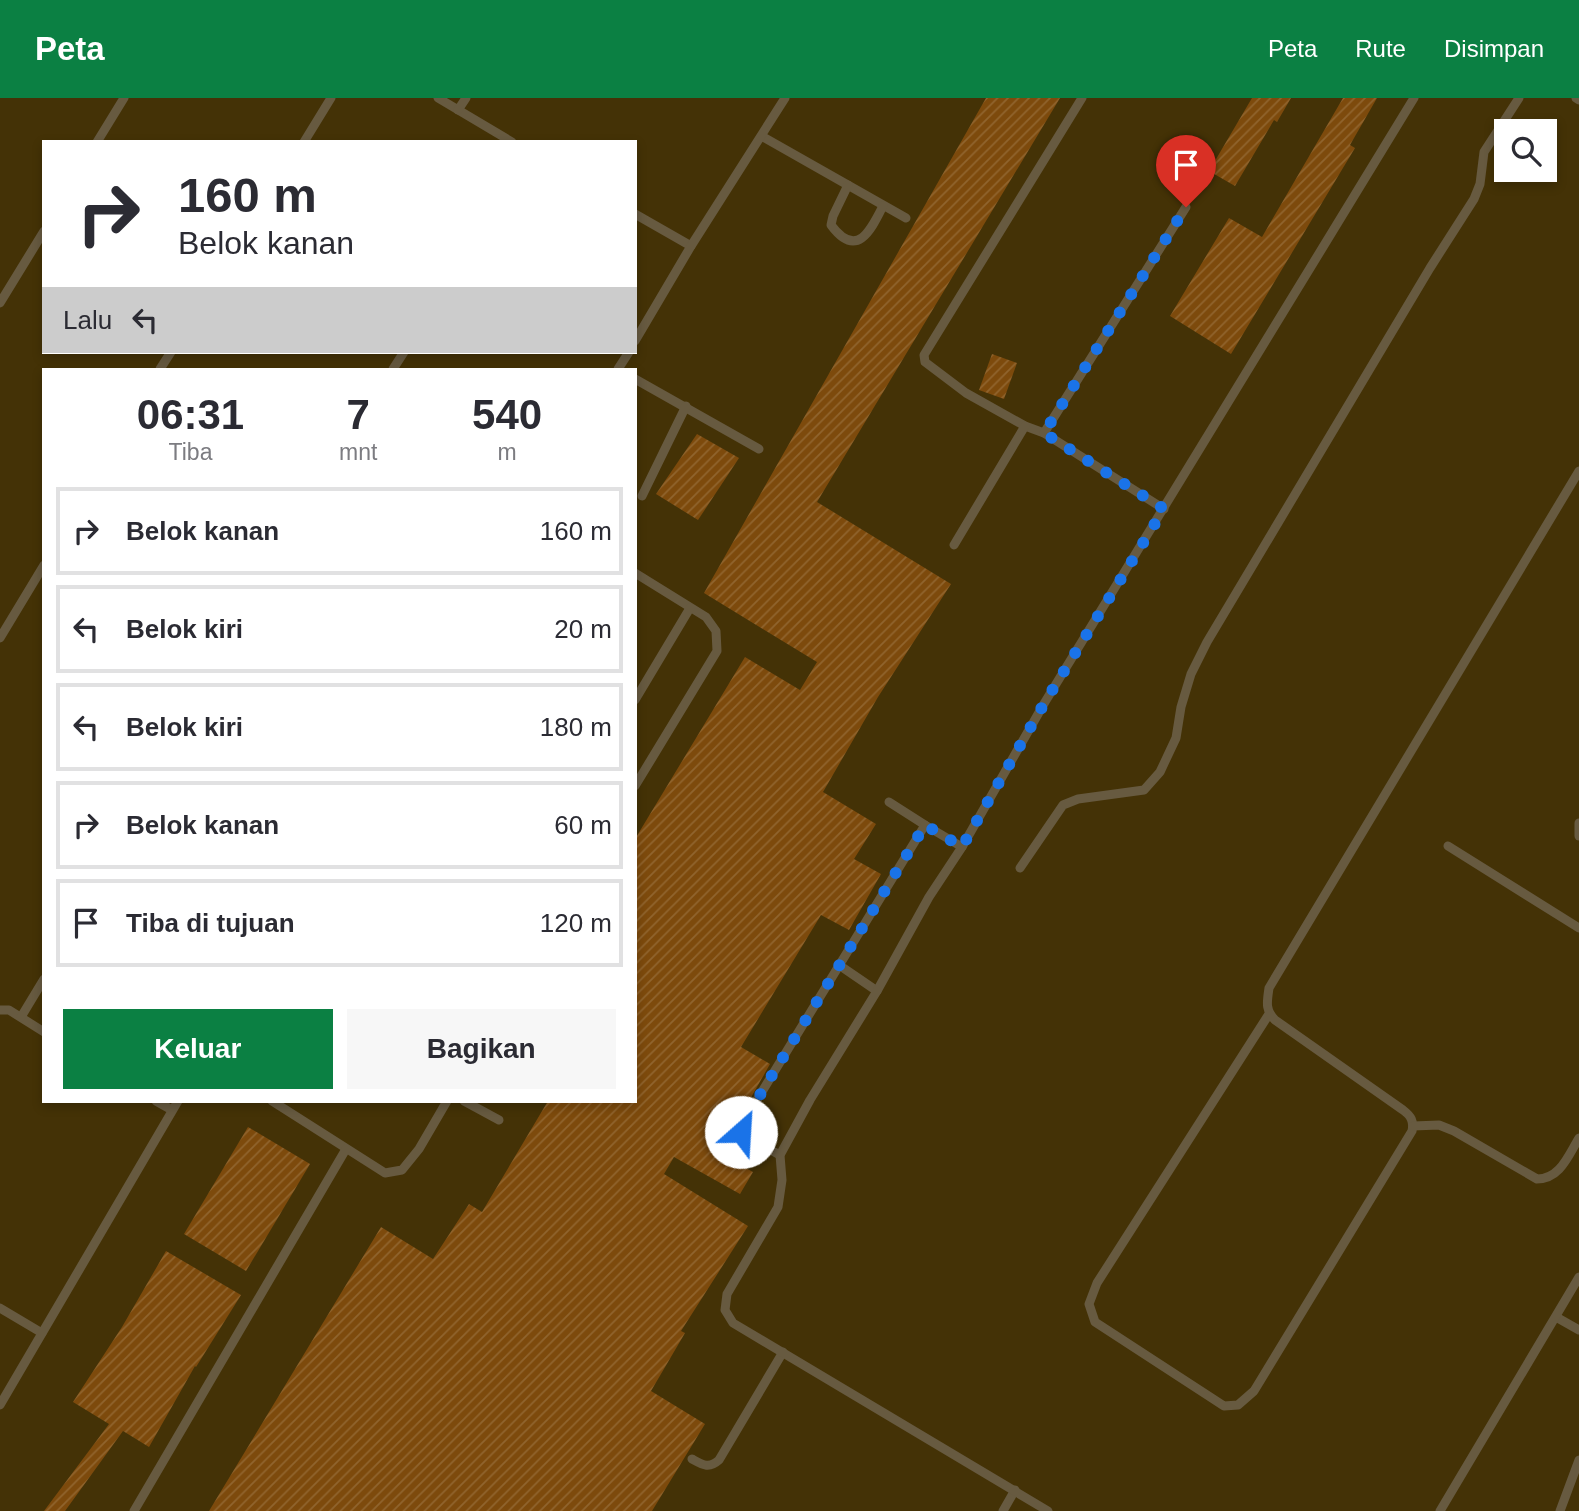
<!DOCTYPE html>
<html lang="id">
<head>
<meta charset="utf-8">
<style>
	:root { --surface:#fff; --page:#f7f7f7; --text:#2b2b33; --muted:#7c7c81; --line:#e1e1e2; --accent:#0b8043 }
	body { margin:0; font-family:Helvetica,sans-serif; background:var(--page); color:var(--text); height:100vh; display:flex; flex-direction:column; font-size:26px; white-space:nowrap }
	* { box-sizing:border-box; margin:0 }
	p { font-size:23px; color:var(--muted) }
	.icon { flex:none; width:38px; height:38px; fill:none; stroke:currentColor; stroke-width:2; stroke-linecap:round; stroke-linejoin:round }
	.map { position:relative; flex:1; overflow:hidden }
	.drawer { position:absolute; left:42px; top:270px; width:595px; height:735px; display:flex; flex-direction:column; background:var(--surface); border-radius:0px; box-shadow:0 4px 10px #0003 }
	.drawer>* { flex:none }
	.banner { position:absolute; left:42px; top:42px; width:595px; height:214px; border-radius:0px; box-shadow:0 4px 10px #0003; background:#fff; color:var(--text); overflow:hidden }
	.controls { position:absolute; left:1494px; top:21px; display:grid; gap:14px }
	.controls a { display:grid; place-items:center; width:63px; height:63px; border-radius:0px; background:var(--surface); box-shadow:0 4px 10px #0003; font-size:35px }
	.pin { position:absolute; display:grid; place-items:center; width:60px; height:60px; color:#fff; margin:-72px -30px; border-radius:50% 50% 50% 0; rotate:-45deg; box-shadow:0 0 7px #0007 }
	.pin .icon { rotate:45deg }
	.me { position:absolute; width:77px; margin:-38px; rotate:26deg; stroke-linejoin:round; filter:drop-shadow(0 0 5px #0008) }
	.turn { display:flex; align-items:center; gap:24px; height:147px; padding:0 21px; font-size:32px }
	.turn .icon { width:91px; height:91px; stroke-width:2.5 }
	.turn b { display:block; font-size:49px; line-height:60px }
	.then { display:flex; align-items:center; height:66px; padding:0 21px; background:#0003; gap:14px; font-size:26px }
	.eta { display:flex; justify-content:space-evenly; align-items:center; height:119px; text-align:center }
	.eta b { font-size:42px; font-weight:700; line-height:49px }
	.cta { display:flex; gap:14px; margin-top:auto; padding:14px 21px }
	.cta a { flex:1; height:80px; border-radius:0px; background:var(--accent); color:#fff; font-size:28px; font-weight:700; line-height:80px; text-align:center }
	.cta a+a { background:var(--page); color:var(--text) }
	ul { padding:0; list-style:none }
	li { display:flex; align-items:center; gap:21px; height:88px; margin:0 14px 10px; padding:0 7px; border:4px solid var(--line); border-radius:0px }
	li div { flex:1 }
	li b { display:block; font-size:26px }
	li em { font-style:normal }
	header { display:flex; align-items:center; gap:42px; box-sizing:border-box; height:98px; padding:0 35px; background:var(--accent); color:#fff }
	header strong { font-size:33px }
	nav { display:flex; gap:38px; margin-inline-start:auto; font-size:24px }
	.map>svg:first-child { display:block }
</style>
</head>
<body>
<header>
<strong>Peta</strong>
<nav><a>Peta</a><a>Rute</a><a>Disimpan</a></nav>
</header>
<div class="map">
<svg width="1579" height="1413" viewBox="0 0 1579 1413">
	<defs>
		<pattern id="building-hatch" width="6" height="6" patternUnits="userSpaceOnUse" patternTransform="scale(1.75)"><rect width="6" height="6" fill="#7d4a0c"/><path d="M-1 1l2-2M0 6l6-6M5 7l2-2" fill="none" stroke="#90642d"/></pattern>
	</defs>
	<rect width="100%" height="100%" fill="#392903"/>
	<path fill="#443206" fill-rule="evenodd" d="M0 0H1579V1413H0ZM1507 33H1545V72H1507ZM44 44H635V254H44ZM44 271H635V1003H44Z"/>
	<g fill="url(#building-hatch)">
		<polygon points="986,0 1060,0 817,404 951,486 878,599 823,694 876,726 854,761 881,776 849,832 821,817 741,949 770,966 723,1049 729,1053 726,1059 753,1074 740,1096 674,1059 664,1076 748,1128 681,1233 685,1235 651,1293 705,1326 652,1413 209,1413 381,1129 433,1161 469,1106 482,1114 548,1003 635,1003 635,741 745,559 800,592 817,564 704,495"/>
		<polygon points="1252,0 1291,0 1277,24 1274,22 1235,88 1209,73"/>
		<polygon points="1343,0 1377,0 1350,47 1355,50 1231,256 1170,218 1229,120 1262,139"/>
		<polygon points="992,256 1017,265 1004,301 979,292"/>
		<polygon points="697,336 739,360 698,422 656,396"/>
		<polygon points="248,1029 310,1066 246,1173 184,1136"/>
		<polygon points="166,1153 241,1197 196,1269 195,1268 149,1349 123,1333 65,1413 44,1413 109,1326 73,1304 122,1229"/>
	</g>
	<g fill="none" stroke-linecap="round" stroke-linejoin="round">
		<g stroke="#675a40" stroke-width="9">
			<polyline points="438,0 512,44"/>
			<polyline points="1082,0 924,257 925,264 966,295 1025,328 1044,335 1164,411"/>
			<polyline points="1576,0 1579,2"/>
			<polyline points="458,12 466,0"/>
			<polyline points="763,39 906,120"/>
			<polyline points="97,44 124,0"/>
			<polyline points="304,44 331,0"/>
			<path d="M848 87 833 118 831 127C857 162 871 132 883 108"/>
			<polyline points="635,116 691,148"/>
			<polyline points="0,205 44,133"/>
			<polyline points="635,243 691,148 785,0"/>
			<polyline points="160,271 171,254"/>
			<polyline points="393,271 404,254"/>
			<polyline points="618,271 629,254"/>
			<polyline points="635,281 759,351"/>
			<polyline points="1044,335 1186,109"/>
			<polyline points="642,398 686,308"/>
			<polyline points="954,447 1025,328"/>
			<polyline points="635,475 706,519 716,533 717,553 635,688"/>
			<polyline points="0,540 44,467"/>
			<polyline points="635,602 690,510"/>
			<polyline points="889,704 925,727"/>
			<polyline points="1579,725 1579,738"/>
			<polyline points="1448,748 1579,830"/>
			<polyline points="1020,770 1063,707 1078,701 1144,692 1160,674 1176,640 1181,609 1191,576 1207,544 1430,170 1474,101 1480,86 1484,54 1519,0"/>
			<polyline points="839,867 877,893"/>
			<polyline points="0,912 9,912 44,934"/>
			<path d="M1269 916 1097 1185 1089 1206 1095 1224 1224 1308 1238 1307 1254 1293 1412 1033C1414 1023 1411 1018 1403 1012L1275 922C1265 912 1267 904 1269 890L1579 373"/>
			<polyline points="21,919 44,881"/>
			<polyline points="156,1003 172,1012"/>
			<polyline points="272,1003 385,1075 402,1072 419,1051 447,1003"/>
			<polyline points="464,1003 499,1022"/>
			<path d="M1413 1028 1439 1027 1454 1033 1537 1081C1560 1081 1568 1058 1579 1040"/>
			<polyline points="780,1057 744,1038 741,1028 925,727 962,749"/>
			<polyline points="0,1210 42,1235"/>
			<polyline points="1556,1219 1579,1232"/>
			<polyline points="0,1307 178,1003"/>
			<path d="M692 1361C703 1367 709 1371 719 1362L783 1254"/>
			<polyline points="134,1413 346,1051"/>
			<polyline points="1003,1413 1015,1392"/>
			<polyline points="1048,1413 733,1225 725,1212 727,1196 778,1109 782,1082 780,1057 810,1002 877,893 929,799 962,749 1045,604 1414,0"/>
			<polyline points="1440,1413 1579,1179"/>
			<polyline points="1560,1413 1579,1362"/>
		</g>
	</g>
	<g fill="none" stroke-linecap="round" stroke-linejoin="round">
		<polyline stroke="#1a73e8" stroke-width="12" stroke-dasharray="0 21.6" points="741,1034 741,1028 925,727 962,749 1045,604 1164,411 1044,335 1186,109"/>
	</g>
</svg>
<div class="controls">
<a><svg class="icon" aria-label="search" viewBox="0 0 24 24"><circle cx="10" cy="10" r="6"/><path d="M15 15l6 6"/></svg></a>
</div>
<div class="pin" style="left:1186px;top:109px;background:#d93025"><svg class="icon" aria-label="arrive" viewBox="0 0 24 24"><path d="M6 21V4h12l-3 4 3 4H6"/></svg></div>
<svg class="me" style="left:741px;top:1034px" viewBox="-20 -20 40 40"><circle r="19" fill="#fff"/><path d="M0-13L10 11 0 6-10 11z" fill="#1a73e8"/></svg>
<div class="banner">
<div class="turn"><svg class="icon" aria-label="right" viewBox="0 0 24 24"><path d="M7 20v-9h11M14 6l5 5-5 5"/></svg><div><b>160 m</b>Belok kanan</div></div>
<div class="then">Lalu<svg class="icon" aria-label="left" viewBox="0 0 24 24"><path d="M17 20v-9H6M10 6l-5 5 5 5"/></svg></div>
</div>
<section class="drawer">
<div class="eta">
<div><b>06:31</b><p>Tiba</p></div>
<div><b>7</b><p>mnt</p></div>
<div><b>540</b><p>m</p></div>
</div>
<ul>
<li><svg class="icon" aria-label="right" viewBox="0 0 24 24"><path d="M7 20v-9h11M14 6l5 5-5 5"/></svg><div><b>Belok kanan</b></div><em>160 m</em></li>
<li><svg class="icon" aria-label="left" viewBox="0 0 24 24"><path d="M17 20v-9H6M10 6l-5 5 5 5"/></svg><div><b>Belok kiri</b></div><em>20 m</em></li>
<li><svg class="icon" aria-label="left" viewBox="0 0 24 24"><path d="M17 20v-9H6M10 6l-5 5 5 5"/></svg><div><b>Belok kiri</b></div><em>180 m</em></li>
<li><svg class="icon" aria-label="right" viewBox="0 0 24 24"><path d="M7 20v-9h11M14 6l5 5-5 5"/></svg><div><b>Belok kanan</b></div><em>60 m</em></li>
<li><svg class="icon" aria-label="arrive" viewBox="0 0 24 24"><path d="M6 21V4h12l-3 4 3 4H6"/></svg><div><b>Tiba di tujuan</b></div><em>120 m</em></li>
</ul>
<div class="cta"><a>Keluar</a><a>Bagikan</a></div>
</section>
</div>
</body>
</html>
